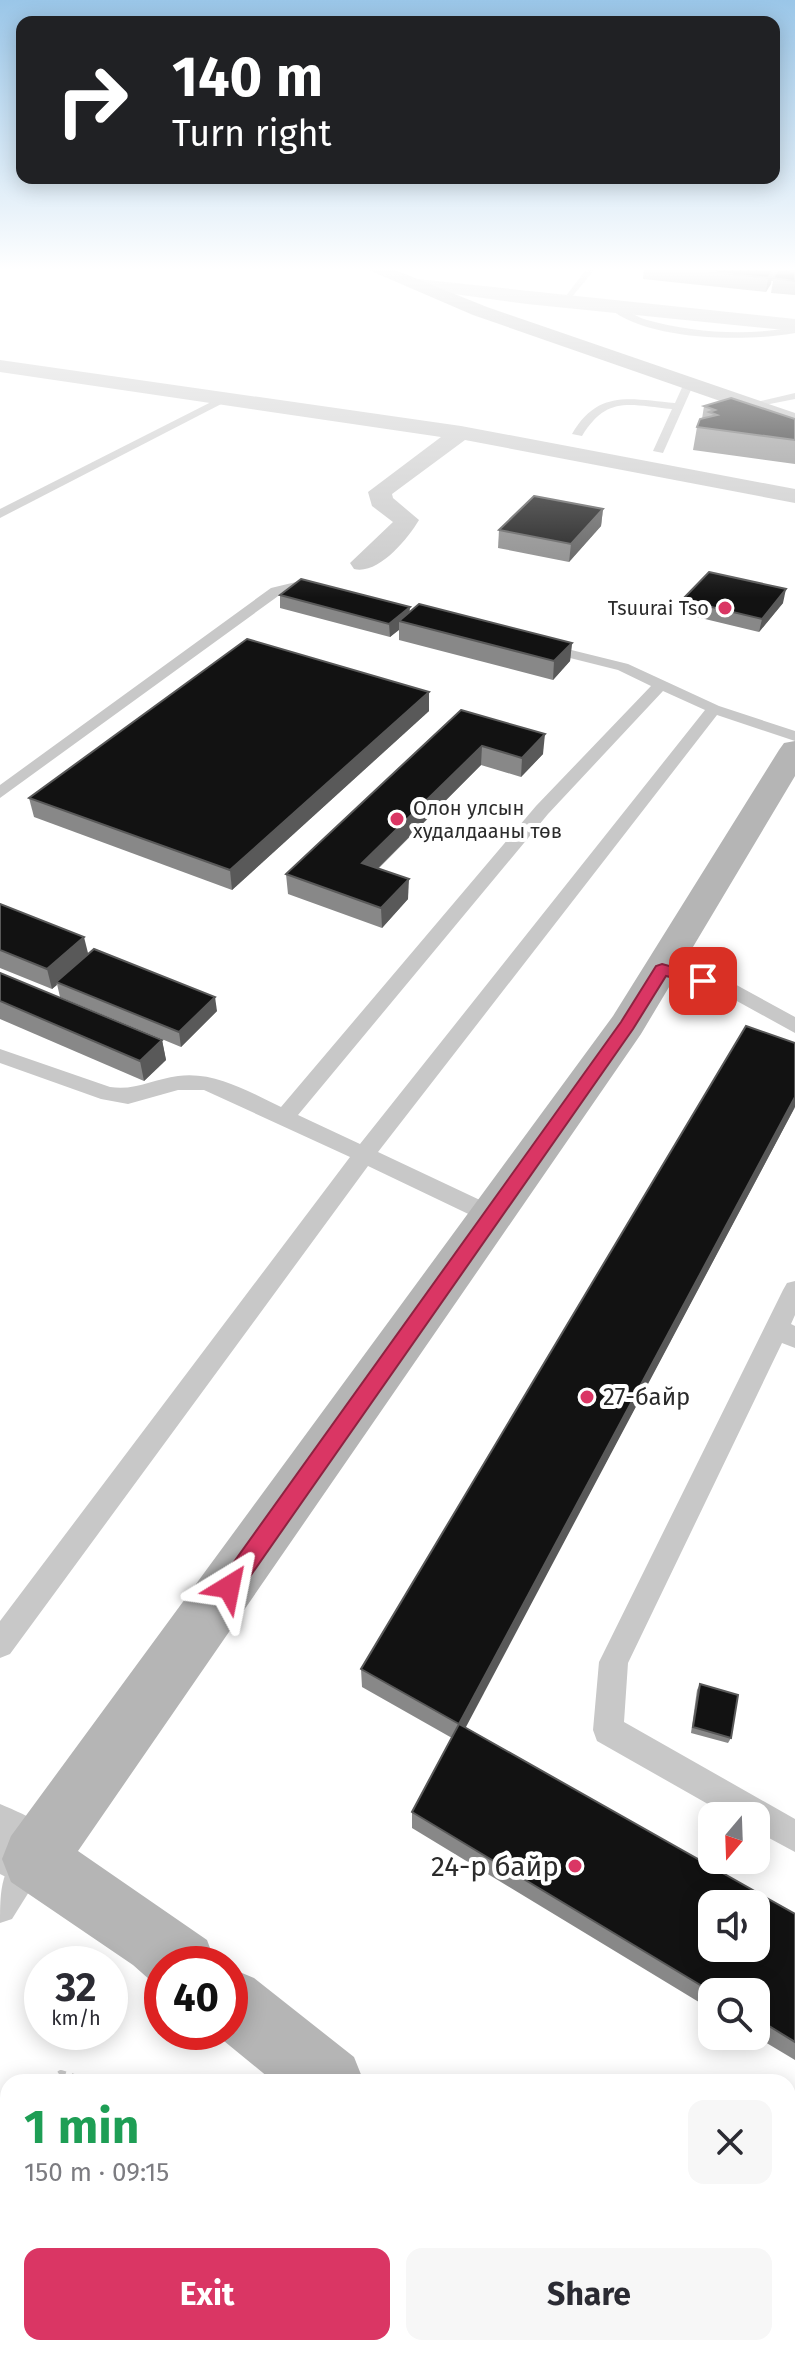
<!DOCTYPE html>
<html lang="en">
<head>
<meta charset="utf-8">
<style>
	:root { --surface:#fff; --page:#f7f7f7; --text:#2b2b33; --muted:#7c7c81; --accent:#da3664 }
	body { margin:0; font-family:"Fira Sans",sans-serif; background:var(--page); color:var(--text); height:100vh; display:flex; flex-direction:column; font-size:30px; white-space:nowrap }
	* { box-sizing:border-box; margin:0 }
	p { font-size:26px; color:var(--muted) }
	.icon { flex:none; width:44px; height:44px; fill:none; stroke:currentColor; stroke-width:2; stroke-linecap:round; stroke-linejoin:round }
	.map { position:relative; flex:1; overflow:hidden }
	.sheet { position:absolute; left:0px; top:2074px; width:796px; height:282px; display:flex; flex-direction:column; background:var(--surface); border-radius:24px 24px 0 0; box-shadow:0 4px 20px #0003 }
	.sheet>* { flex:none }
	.top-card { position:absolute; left:16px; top:16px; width:764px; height:168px; border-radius:16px; box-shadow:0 4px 20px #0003; background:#202124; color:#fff; overflow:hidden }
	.needle { width:52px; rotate:199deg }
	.fabs { position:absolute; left:698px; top:1802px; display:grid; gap:16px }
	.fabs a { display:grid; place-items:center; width:72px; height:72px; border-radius:16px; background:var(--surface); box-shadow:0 4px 20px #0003; font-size:40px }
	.speed { position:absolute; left:24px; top:1946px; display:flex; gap:16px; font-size:40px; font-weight:700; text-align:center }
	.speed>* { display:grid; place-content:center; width:104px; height:104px; border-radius:50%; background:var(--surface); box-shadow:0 4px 20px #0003; line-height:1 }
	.speed small { font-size:20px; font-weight:400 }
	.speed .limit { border:12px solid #d22; background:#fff; color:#111 }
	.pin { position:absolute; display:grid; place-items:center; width:68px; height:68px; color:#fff; margin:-34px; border-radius:16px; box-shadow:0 4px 12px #0006 }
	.me { position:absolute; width:88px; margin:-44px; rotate:35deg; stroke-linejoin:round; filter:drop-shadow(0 0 6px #0008) }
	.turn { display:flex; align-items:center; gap:28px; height:168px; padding:0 24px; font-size:36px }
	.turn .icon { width:104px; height:104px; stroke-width:2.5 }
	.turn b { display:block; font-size:56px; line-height:68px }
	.round { display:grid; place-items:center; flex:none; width:84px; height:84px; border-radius:16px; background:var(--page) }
	.head { display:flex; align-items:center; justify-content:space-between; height:136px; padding:0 24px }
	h1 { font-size:48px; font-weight:700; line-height:60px; color:#1e9e55 }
	.button { display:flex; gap:16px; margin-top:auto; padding:16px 24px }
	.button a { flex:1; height:92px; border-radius:16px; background:var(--accent); color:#fff; font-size:32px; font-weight:700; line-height:92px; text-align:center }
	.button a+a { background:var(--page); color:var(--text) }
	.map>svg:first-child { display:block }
</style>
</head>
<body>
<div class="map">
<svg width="795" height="2355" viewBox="0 0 795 2355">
	<rect width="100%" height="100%" fill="#fff"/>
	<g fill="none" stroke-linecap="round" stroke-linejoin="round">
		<g stroke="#c8c8c8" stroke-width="8" stroke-dasharray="6 6" stroke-linecap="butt">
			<polyline points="50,2082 61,2074 87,2082"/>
			<polyline points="0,2115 8,2110"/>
			<polyline points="505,2348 514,2355"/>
		</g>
		<g fill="#c8c8c8" fill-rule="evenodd">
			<polygon points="587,268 596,268 566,304 560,304"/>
			<path d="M609 304C620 304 635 317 647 320 693 333 748 336 795 327V333C746 342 648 341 609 308Z"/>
			<path d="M685 381 694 383 663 453 653 451 672 409C629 405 607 395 582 436L572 434C598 389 630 399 675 403Z"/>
			<polygon points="795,393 795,399 749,408 744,405"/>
			<polygon points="225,395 229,396 229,400 0,518 0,509"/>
			<polygon points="296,582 326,591 319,595 296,590 281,594 0,798 0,785 271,588"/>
			<path d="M543 643 628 664 719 706 795 731V741L717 715 378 1152 499 1209 502 1215 499 1221 491 1224 483 1221 368 1166 10 1654 0 1658V1621L350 1157 204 1090H178L128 1104 101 1099 0 1063V1049L110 1087C135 1091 154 1079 178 1076 215 1071 249 1092 281 1107L536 806 651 686 618 670 538 650 536 647ZM663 691 705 710 360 1144 298 1115 548 814Z"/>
			<polygon points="662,963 731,982 795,1017 795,1033 717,990 655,973 653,969"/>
			<polygon points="795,1281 795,1315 791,1324 795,1326 795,1348 782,1343 628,1663 624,1722 795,1819 795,1852 756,1831 756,1816 729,1816 597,1741 593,1730 599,1662 604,1652 783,1290 787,1283"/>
			<path d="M31 1847 42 1852 47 1863 12 1919 0 1923C0 1892 0 1861 31 1847Z"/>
		</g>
		<g fill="#c8c8c8" fill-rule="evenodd">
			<polygon points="417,279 795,319 795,331 527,304 411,288 408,284 411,280"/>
			<path d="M0 360 461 426 795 489V503L465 440 392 494 393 498 419 520C407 540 378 575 354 569L350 563 393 522 372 506 368 492 441 437 0 372Z"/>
			<path d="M0 1804C31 1817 53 1827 66 1859L57 1882 34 1891 0 1874Z"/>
		</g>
		<g fill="#b5b5b5" fill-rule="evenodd">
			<polygon points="364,268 390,268 487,307 795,413 795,427 473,315"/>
			<polygon points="795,741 795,776 641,1034 78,1851 207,1940 216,1964 162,1964 162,1989 159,1988 133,1965 11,1882 2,1859 11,1836 613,1016 779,750 784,743"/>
			<polygon points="230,1968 254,1978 354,2057 364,2082 274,2082 213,2032 230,2032"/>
			<polygon points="632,2348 717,2348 720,2355 635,2355"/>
		</g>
	</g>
	<g fill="#888">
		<polygon points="644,268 795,268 795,295 771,293 773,281 771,281 766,292 643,279"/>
		<polygon points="704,406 795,419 795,464 693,450 697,427 702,419"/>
		<polygon points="603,509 601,526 569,562 498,548 499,530"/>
		<polygon points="280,595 409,612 572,643 570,661 553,680 399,640 399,629 390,637 280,608"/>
		<polygon points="682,600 783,603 759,632 680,613"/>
		<polygon points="429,692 429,711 232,890 34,817 29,798"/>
		<polygon points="461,710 543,754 521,777 481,765 378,869 408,899 382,928 288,894 286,874"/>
		<polygon points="0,904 88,954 217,1011 181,1047 60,997 57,984 52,989 0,968"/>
		<polygon points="0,973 162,1040 166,1060 144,1081 0,1019"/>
		<polygon points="795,1107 465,1727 795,1914 795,2060 755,2036 756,1992 712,1992 712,2010 412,1828 412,1812 452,1738 362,1687 361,1669"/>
		<polygon points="700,1684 731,1738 728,1743 691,1733 697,1690"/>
	</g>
	<g fill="#595959">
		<polygon points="773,270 771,284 766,292 768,278"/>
		<polygon points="603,509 601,526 569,562 571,544"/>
		<polygon points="786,589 783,603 759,632 762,619"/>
		<polygon points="410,607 409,620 399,621 399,630 390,637 389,624"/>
		<polygon points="572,643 570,661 553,680 554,661"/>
		<polygon points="429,692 429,711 232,890 230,870"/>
		<polygon points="545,734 543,754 521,777 522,758"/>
		<polygon points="482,746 481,765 363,883 362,863"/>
		<polygon points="409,879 408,899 382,928 381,908"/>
		<polygon points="84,937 89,957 56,982 57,985 52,989 47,969"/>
		<polygon points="215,997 217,1011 181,1047 179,1032"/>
		<polygon points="162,1040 166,1060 144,1081 140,1061"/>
		<polygon points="795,1097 795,1107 458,1742 459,1724"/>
	</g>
	<g fill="#121212" stroke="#595959" stroke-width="2" fill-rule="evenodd">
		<polygon points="676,268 759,268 773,270 768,278"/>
		<polygon points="779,268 794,268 791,272 795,273 795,281 773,278"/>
		<polygon points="731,398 795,419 795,440 697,427 700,419 717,415 709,412 715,410 704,406"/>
		<polygon points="534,496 603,509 571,544 499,530"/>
		<polygon points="709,572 786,589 762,619 682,600"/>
		<polygon points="301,579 410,607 389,624 280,595"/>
		<polygon points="419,604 572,643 554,661 399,621"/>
		<polygon points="247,639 429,692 230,870 29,798"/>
		<polygon points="461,710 545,734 522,758 482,746 362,863 409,879 381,908 286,874"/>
		<polygon points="0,904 84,937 47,969 0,950"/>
		<polygon points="94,949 215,997 179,1032 56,982"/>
		<polygon points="0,973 162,1040 140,1061 0,1001"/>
		<polygon points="746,1026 795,1043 795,1097 459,1724 361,1669"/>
		<polygon points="700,1684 738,1695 731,1738 693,1727"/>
		<path d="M459 1724 795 1914V2042L756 2018V1992H712L412 1812ZM712 1904H756V1948H712Z"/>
	</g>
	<linearGradient id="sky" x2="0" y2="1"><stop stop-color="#9ac6e8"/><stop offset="0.45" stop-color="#fff"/><stop offset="1" stop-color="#fff" stop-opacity="0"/></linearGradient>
	<rect width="795" height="598" fill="url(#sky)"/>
	<polygon fill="#da3664" stroke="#8e2341" stroke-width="2" points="662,964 709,977 711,981 703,986 666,976 633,1029 237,1595 229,1598 221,1595 217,1587 221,1580 621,1022 656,966"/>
	<g fill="#da3664" stroke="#fff" stroke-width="3">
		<circle cx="725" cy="608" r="8"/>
		<circle cx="397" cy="819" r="8"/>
		<circle cx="587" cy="1397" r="8"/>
		<circle cx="575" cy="1866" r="8"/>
	</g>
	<g text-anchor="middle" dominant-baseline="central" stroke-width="8" stroke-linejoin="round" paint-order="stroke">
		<g font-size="20" fill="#2b2b2b" stroke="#fff" text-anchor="end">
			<text x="709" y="608">Tsuurai Tso</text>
			<text x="413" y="808" text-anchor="start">Олон улсын<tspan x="413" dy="23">худалдааны төв</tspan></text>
		</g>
		<g font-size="24" fill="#2b2b2b" stroke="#fff" text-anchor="start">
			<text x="603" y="1397">27-байр</text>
		</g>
		<g font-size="28" fill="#2b2b2b" stroke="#fff" text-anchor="end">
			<text x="559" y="1866">24-р байр</text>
		</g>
	</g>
</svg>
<div class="fabs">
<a><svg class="needle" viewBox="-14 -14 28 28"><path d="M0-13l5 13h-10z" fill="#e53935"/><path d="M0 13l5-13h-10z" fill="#7c7c81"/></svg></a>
<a><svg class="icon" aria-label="sound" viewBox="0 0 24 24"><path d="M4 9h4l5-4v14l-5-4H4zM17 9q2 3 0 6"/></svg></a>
<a><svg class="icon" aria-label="search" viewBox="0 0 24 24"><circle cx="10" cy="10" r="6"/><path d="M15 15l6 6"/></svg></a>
</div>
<div class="speed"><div>32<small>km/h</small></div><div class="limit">40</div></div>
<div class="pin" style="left:703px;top:981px;background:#d93025"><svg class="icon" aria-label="arrive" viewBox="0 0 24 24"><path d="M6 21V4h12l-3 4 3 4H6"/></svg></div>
<svg class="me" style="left:229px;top:1587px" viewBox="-20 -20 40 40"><path d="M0-17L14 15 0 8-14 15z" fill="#da3664" stroke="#fff" stroke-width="4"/></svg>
<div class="top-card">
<div class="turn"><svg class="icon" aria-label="right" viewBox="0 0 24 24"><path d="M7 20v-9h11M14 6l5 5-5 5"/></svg><div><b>140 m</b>Turn right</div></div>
</div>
<section class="sheet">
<div class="head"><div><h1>1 min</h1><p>150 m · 09:15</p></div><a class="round"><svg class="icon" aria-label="close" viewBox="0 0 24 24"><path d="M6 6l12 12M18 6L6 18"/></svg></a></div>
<div class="button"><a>Exit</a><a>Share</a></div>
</section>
</div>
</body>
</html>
